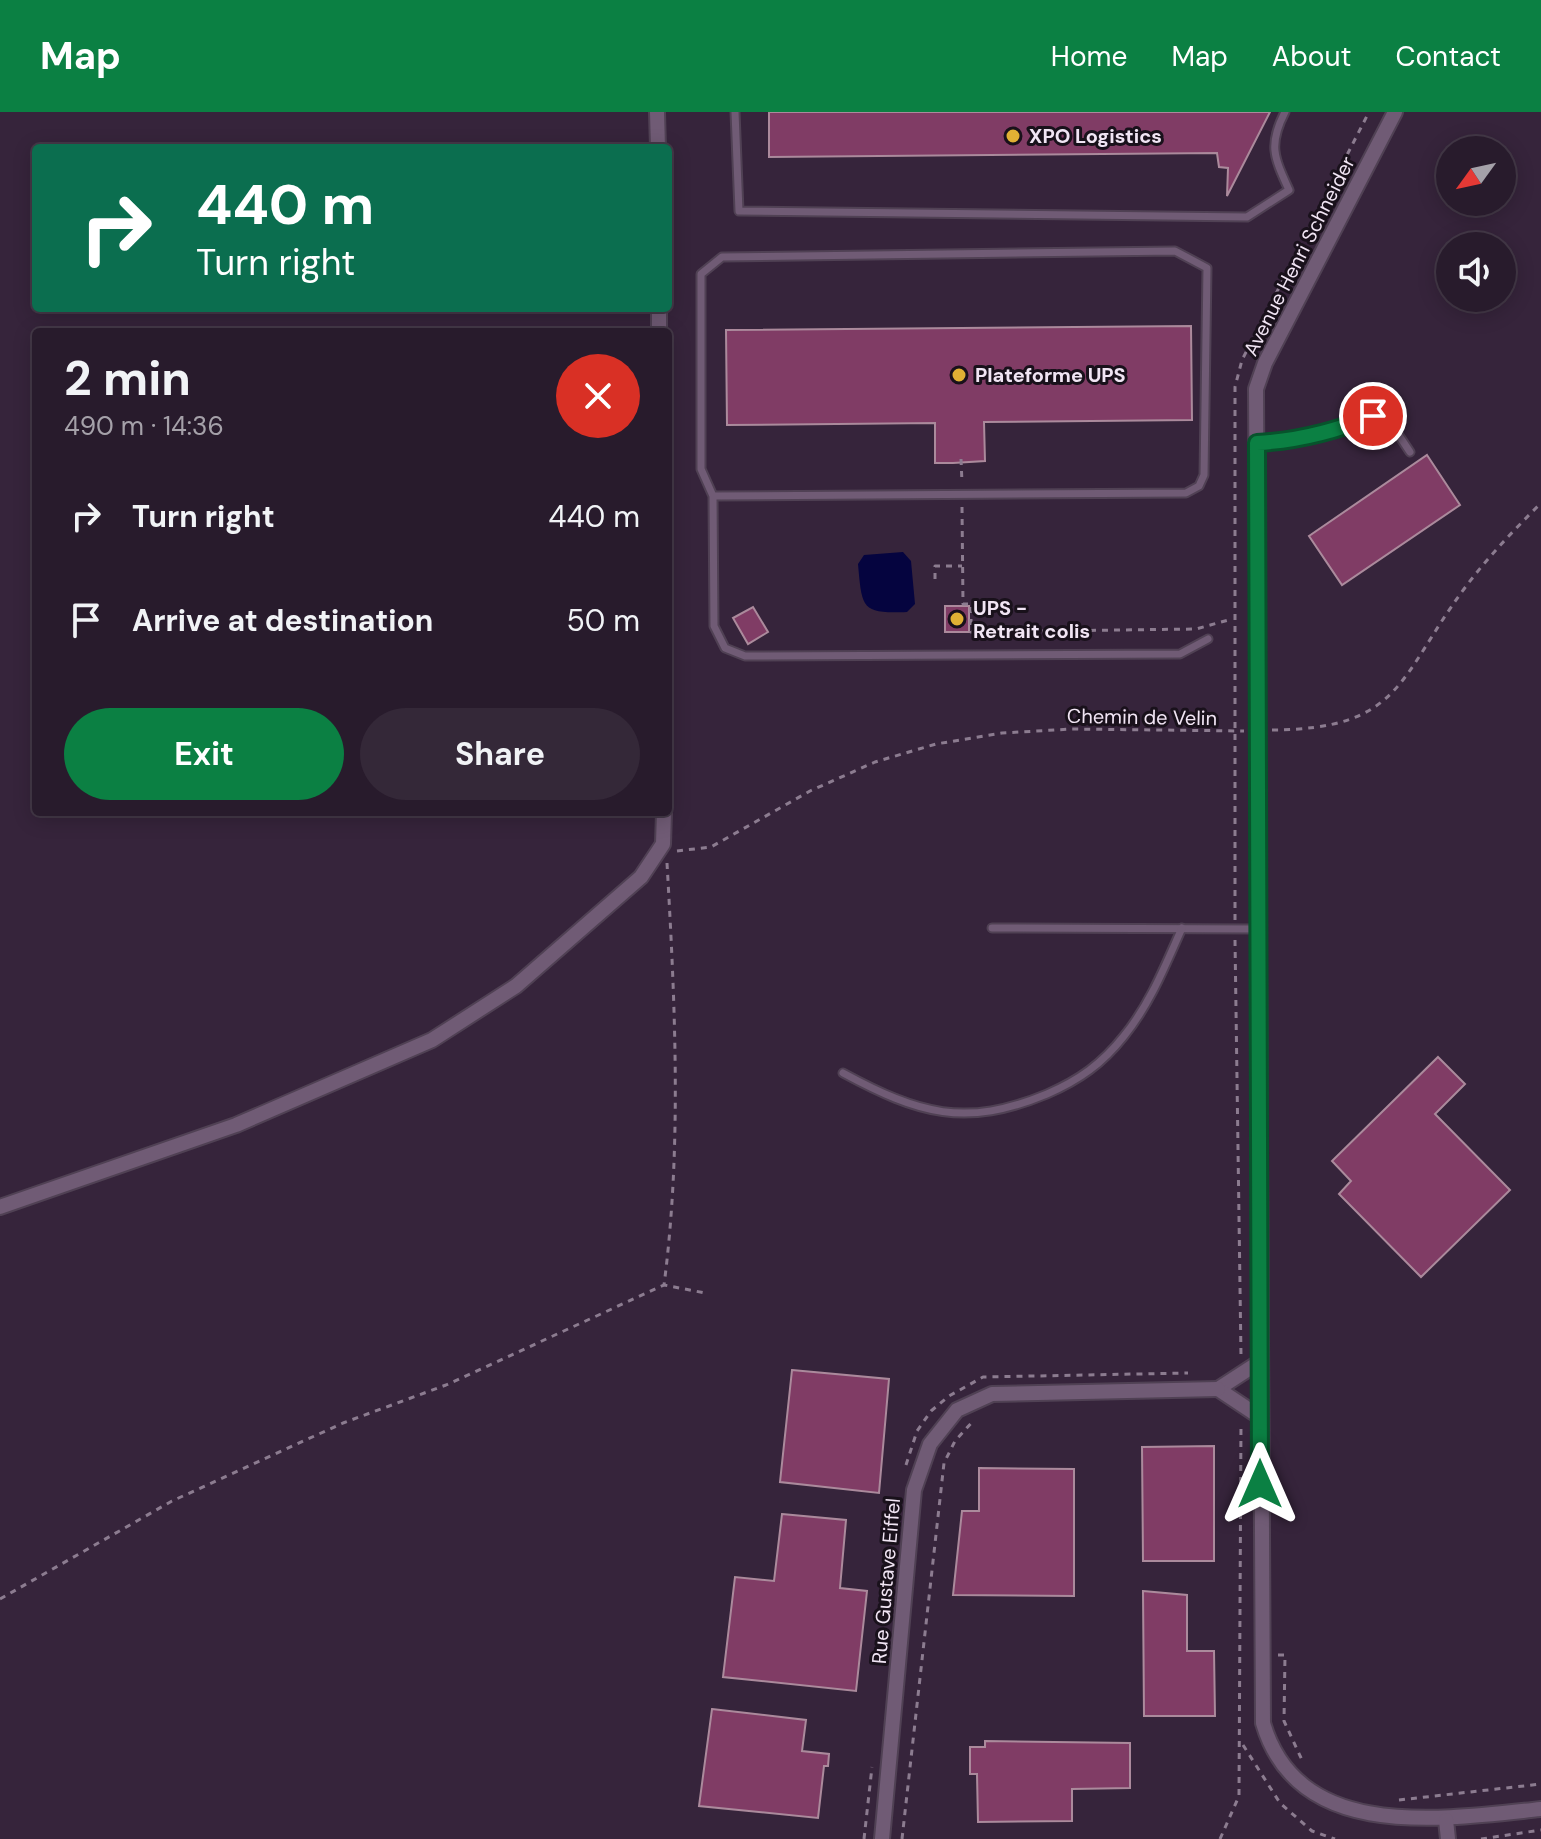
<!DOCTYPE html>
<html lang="en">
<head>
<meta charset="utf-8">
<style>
	:root { --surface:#281b2c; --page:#342838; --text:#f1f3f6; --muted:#a5a1a9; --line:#443948; --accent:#0b8043 }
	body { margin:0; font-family:"DM Sans",sans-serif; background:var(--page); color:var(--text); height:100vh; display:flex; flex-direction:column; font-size:30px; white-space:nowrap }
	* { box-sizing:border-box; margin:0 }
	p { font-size:26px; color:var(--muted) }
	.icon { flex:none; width:44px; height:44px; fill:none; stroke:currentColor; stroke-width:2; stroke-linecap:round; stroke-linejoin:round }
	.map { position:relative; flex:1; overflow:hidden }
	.sheet { position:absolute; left:32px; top:216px; width:640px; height:488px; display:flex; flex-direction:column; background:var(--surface); border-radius:8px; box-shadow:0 4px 20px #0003,0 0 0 2px var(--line) }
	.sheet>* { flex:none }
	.hud { position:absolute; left:32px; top:32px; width:640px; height:168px; border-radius:8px; box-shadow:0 4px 20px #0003,0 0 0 2px var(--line); background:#0b6e4f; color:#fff; overflow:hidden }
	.needle { width:52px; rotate:237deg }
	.fabs { position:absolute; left:1436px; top:24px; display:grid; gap:16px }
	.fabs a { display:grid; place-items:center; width:80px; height:80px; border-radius:50%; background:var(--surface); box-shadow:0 4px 20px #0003,0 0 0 2px var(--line); font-size:40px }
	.pin { position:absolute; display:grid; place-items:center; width:68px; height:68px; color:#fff; margin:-34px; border:4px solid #fff; border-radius:50%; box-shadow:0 2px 8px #0007 }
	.me { position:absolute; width:88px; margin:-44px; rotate:0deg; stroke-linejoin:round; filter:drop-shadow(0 0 6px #0008) }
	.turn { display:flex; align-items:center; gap:28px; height:168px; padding:0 32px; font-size:36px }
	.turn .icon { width:104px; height:104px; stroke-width:2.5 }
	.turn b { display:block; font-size:56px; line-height:68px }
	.round { display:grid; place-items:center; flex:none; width:84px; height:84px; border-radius:42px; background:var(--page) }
	.head { display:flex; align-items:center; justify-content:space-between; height:136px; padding:0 32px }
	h1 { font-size:48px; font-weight:700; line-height:60px }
	.cta { display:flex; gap:16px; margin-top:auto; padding:16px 32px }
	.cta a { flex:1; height:92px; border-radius:48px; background:var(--accent); color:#fff; font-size:32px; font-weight:700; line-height:92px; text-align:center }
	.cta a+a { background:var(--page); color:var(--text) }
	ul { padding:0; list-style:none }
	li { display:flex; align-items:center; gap:24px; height:104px; padding:0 32px }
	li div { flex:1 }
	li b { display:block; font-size:30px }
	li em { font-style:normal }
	header { display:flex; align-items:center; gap:48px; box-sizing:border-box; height:112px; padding:0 40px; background:var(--accent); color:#fff }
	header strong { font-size:38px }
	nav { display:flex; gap:44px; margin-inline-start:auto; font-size:28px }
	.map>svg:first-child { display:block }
</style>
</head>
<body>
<header>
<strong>Map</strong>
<nav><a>Home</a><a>Map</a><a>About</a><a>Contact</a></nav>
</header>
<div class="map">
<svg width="1541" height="1727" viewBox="0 0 1541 1727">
	<rect width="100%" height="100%" fill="#36243b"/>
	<path fill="#05043f" d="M903 440 911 449 915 492 907 500C861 502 862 496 858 452L864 443Z"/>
	<g fill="#803c65" stroke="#ab8a9c" stroke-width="2">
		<polygon points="769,0 1270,0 1227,84 1228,56 1219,55 1217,41 769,45"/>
		<polygon points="1191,214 1192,308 984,310 985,349 953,351 935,351 935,311 727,313 726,218"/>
		<polygon points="1427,343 1460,393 1342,473 1309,424"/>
		<rect x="945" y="494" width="24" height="26"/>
		<polygon points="753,495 768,520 748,532 733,506"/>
		<polygon points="1438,945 1465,972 1435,1002 1510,1078 1421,1165 1339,1082 1351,1069 1332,1049"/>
		<polygon points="792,1258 889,1267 879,1381 780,1370"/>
		<polygon points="1214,1334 1214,1449 1143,1449 1142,1335"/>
		<polygon points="979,1356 1074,1357 1074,1484 953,1483 962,1399 979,1399"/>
		<polygon points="782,1402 846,1408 840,1476 867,1479 856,1579 723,1565 735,1465 774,1469"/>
		<polygon points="1143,1479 1187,1483 1187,1539 1214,1539 1215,1604 1144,1604"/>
		<polygon points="712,1597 806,1608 802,1639 829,1642 828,1654 824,1654 818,1706 699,1694"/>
		<polygon points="985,1629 1130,1631 1130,1676 1072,1677 1072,1709 978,1710 977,1662 970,1662 970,1635 985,1635"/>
	</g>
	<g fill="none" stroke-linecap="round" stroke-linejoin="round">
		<defs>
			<g id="lane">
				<path d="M735 0 739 99 1247 105 1289 78C1274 45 1268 33 1285 0"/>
				<path d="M1257 331C1297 329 1336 319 1373 304L1392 313 1410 340"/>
				<polyline points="713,384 1186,381 1199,374 1204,363 1207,156 1175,139 722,145 701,162 701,357 713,384 714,514 725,536 745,544 1180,542 1208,527"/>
				<polyline points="992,816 1258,817"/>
				<path d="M843 961C919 1002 965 1016 1047 982 1079 968 1102 952 1124 924 1150 892 1165 854 1182 816"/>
			</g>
			<g id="street">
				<polyline points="657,0 658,36"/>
				<path d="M1395 0 1265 251 1256 277 1263 1611C1297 1727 1432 1709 1541 1697"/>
				<polyline points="659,196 659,220"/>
				<polyline points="0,1095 236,1013 432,928 516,874 641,765 663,732 664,700"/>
				<polyline points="1218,1277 1261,1249"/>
				<polyline points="1218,1277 1260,1305"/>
				<polyline points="1446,1708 1448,1727"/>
				<polyline points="882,1727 914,1378 930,1332 957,1298 992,1282 1218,1277"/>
			</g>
		</defs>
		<use href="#lane" stroke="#504154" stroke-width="11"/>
		<use href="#street" stroke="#504154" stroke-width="18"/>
		<g stroke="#8c7c90" stroke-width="3" stroke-dasharray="6 6" stroke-linecap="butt">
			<polyline points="961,347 962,371"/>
			<polyline points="962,395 963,492 971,492 971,520 1196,517 1232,507"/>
			<polyline points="935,467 935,454 962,454"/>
			<path d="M1272 618C1402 617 1398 566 1464 477 1487 446 1513 419 1541 391"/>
			<polyline points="677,739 711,735 810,679 875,650 936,632 1002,621 1072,617 1244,619"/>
			<path d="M667 751C675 891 682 1035 664 1173L705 1181"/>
			<polyline points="1235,808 1235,275 1242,248 1369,0"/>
			<polyline points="1235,828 1241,1244"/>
			<polyline points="906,1353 917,1319 931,1299 949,1284 983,1265 1188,1261"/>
			<polyline points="0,1487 172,1389 343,1311 446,1273 664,1173"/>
			<polyline points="1278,1543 1285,1543 1284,1609 1302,1648"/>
			<polyline points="1243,1633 1280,1691 1312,1719 1335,1727"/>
			<polyline points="1399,1688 1541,1672"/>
			<polyline points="864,1727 872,1655"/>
			<polyline points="902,1727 944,1351 955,1329 974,1308"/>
			<polyline points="1220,1727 1239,1684 1241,1311"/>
			<polyline points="1481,1727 1541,1718"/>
		</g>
		<use href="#lane" stroke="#705b75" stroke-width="7"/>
		<use href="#street" stroke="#705b75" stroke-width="14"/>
	</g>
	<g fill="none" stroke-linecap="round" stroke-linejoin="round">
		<defs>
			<path id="route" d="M1260 1372 1257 331C1297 329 1336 319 1373 304"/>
		</defs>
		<use href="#route" stroke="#07532c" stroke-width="20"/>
		<use href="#route" stroke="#0b8043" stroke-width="14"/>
	</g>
	<g fill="#e0b034" stroke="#19111b" stroke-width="3">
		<circle cx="1013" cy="24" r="8"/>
		<circle cx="959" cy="263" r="8"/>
		<circle cx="957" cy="507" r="8"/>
	</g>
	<g text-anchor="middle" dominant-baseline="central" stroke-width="6" stroke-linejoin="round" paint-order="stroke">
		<g font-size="20" font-weight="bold" fill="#f1e5f4" stroke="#19111b" text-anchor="start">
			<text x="1029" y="24">XPO Logistics</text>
			<text x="975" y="263">Plateforme UPS</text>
			<text x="973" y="496">UPS -<tspan x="973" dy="23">Retrait colis</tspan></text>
		</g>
		<g font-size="20" fill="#f1e5f4" stroke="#19111b">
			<text transform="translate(1299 144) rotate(-63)">Avenue Henri Schneider</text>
			<text transform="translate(1142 605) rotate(1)">Chemin de Velin</text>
			<text transform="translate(886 1469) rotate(-85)">Rue Gustave Eiffel</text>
		</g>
	</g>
</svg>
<div class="fabs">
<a><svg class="needle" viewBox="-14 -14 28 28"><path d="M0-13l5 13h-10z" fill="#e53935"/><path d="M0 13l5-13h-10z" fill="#a5a1a9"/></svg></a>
<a><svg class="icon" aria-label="sound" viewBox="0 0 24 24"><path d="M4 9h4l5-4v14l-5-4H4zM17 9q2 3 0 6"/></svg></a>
</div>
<div class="pin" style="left:1373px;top:304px;background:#d93025"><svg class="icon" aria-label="arrive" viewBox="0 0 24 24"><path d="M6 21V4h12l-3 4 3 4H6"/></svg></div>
<svg class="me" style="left:1260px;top:1372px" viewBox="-20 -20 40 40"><path d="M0-17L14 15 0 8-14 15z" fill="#0b8043" stroke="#fff" stroke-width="4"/></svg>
<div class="hud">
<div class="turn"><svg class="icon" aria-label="right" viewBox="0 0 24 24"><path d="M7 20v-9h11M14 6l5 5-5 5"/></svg><div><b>440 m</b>Turn right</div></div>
</div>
<section class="sheet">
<div class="head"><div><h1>2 min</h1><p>490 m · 14:36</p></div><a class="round" style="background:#d93025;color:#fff"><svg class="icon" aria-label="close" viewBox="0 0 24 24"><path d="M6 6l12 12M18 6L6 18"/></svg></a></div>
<ul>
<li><svg class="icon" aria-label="right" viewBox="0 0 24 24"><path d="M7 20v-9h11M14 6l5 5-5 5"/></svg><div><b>Turn right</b></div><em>440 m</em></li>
<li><svg class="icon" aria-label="arrive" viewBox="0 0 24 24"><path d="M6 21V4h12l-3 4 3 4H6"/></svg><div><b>Arrive at destination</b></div><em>50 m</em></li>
</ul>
<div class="cta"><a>Exit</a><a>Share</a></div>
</section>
</div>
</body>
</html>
